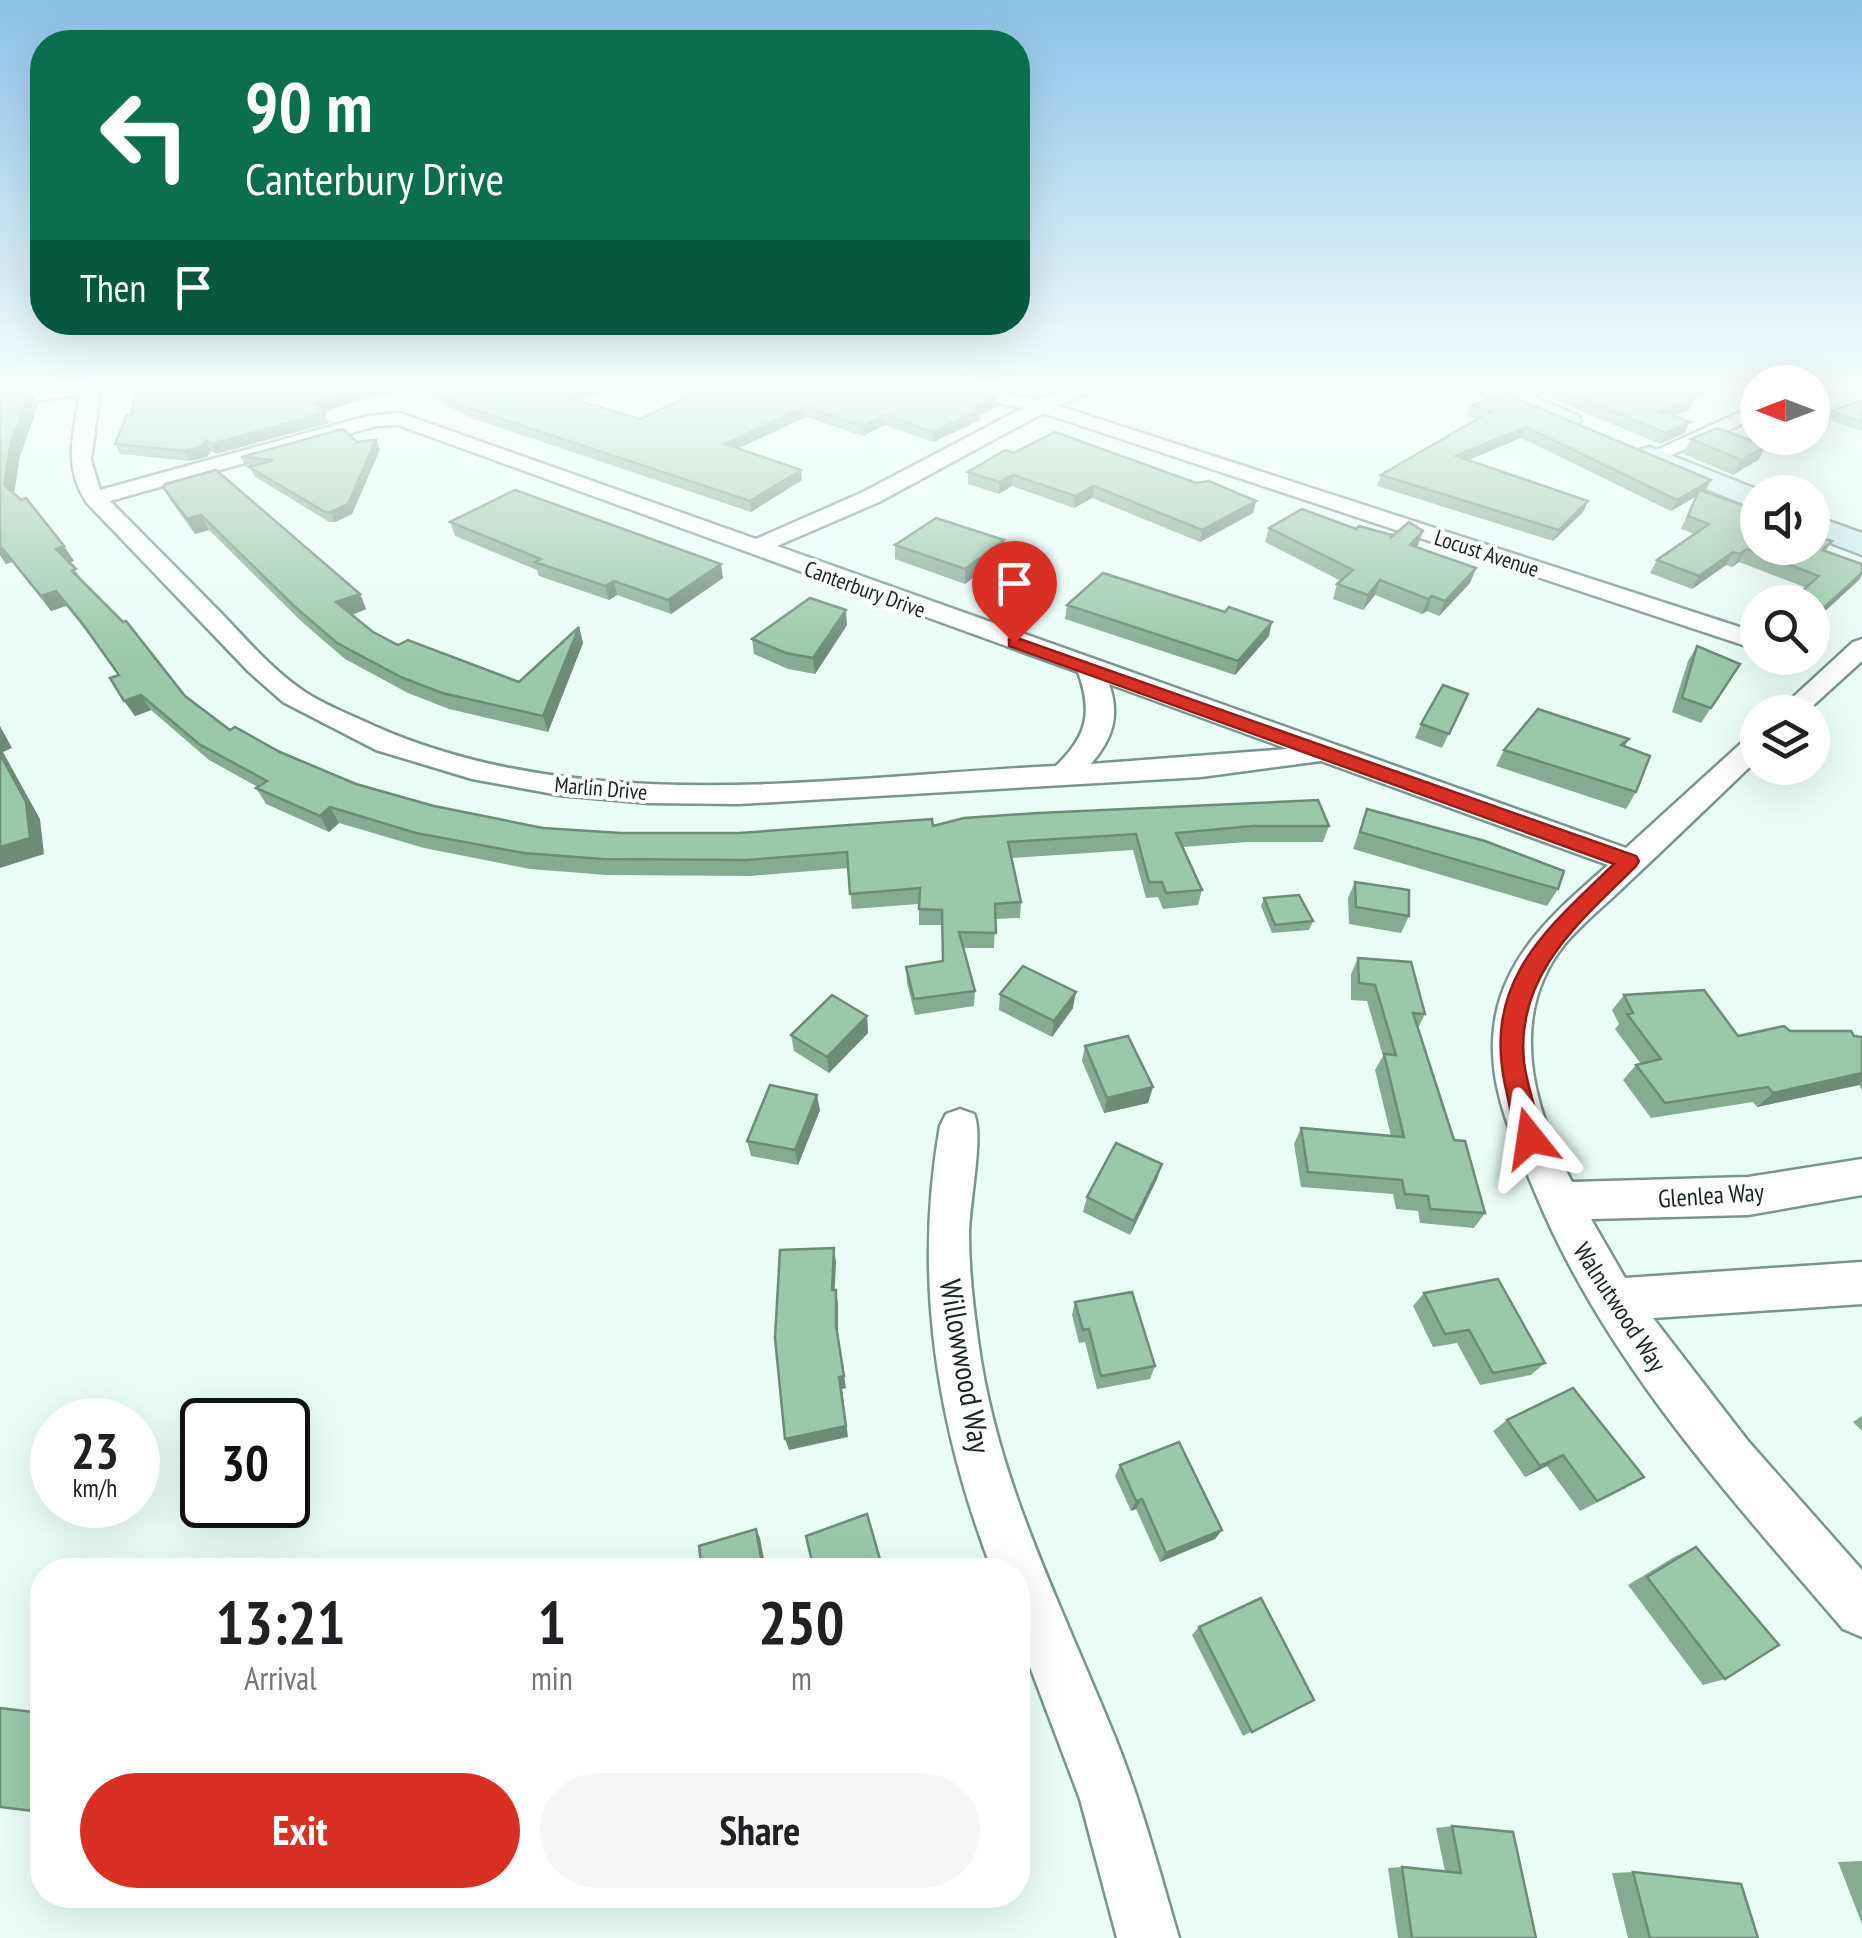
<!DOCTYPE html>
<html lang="en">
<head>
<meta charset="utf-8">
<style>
	:root { --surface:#fff; --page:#f6f6f6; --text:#202124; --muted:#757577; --accent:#d93025 }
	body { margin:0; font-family:"PT Sans Narrow",sans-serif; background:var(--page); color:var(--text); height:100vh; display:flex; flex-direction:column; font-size:38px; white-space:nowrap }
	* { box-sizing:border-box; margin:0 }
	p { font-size:32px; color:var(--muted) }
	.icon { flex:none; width:55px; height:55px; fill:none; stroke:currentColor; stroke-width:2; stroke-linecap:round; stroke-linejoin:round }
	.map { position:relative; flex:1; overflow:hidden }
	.details { position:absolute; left:30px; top:1558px; width:1000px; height:350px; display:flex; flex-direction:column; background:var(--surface); border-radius:40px; box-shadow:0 10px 40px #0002 }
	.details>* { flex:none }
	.top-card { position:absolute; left:30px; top:30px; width:1000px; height:305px; border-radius:40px; box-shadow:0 10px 40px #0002; background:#0b6e4f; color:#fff; overflow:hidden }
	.needle { width:65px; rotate:270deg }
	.fabs { position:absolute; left:1740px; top:365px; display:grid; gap:20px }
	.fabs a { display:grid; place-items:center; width:90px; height:90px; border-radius:50%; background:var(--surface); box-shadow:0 10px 40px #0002; font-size:50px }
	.speed { position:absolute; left:30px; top:1398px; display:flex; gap:20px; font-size:50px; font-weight:700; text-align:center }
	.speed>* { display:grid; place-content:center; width:130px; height:130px; border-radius:50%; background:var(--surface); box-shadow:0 10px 40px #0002; line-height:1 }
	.speed small { font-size:25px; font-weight:400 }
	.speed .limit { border:5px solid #111; border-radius:15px; background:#fff; color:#111 }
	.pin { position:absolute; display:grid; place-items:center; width:85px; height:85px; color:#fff; margin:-102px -42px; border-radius:50% 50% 50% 0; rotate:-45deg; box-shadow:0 0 10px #0007 }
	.pin .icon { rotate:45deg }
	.me { position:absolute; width:110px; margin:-55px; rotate:345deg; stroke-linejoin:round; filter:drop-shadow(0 0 8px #0008) }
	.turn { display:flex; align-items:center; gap:35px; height:210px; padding:0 50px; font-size:45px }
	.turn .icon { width:130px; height:130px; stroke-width:2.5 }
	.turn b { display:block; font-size:70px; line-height:85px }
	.then { display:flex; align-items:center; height:95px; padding:0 50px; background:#0003; gap:20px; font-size:38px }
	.eta { display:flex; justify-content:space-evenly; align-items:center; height:170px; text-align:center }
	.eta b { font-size:60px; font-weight:700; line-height:70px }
	.cta { display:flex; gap:20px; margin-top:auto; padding:20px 50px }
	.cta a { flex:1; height:115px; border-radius:60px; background:var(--accent); color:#fff; font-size:40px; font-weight:700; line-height:115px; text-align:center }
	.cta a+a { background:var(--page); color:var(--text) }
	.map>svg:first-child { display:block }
</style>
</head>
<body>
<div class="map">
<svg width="1862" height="1938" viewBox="0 0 1862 1938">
	<rect width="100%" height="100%" fill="#eafef8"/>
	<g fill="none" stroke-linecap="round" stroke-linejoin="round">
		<defs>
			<g id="minor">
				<path d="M80 384H129L126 388 100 392 91 460 100 490 368 416 400 413 756 539 863 492 1023 408 928 390 919 384H955L1039 400 1081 384H1106L1059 406 1758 633V650L1043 413 879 502 777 546 1626 848 1748 737 1758 734V759C1715 800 1673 841 1630 881 1609 902 1583 922 1564 945 1507 1017 1533 1108 1572 1182L1748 1177 1862 1159V1195L1748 1215 1591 1219 1625 1278 1862 1262V1304L1653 1318 1748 1441 1862 1570V1637L1843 1629C1728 1495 1605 1360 1537 1197 1513 1139 1483 1080 1496 1015 1509 949 1561 907 1608 865L1321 761 1201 777 739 804 649 803 559 795 472 779 376 750 283 702 249 672 87 503C63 467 73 435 80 395L0 406V394ZM398 425 1078 672C1093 713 1087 736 1056 766 826 777 575 822 359 719 341 711 322 703 305 692 273 671 248 641 222 614 184 576 147 538 110 501L376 426ZM1109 684 1288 749 1091 764C1113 738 1120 716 1109 684Z"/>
				<polygon points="1812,384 1833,384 1812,393"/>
				<polygon points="1758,404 1758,417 1658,461 1644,461 1641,457"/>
				<polygon points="1862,639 1862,661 1806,712 1777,712 1853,642"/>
				<path d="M960 1109 974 1114C984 1135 969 1205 969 1234 969 1270 973 1305 978 1340 996 1480 1062 1606 1114 1735 1141 1801 1159 1870 1179 1938H1117L1080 1799 1018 1635V1570H992C937 1426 913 1279 940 1126L946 1114Z"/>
			</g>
			<g id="secondary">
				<polygon points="1472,384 1506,384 1577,415 1581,421 1567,429 1557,427 1476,390"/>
				<polygon points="1650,447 1764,492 1758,492 1758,510 1640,462 1635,456 1640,450"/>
				<polygon points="1812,515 1862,533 1862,555 1812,536"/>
			</g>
		</defs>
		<use href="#minor" stroke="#78968e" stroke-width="5"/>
		<use href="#secondary" stroke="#78968e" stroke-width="5"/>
		<use href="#minor" fill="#fff" fill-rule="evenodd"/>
		<use href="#secondary" fill="#c9eeef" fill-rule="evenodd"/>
	</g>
	<g fill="#85ac93">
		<polygon points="135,384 620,384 578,401 640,419 692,394 668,384 927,384 997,397 997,407 980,415 980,420 933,442 885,425 863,436 806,417 739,448 802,480 751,512 472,418 414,390 374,396 324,412 329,423 216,454 211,451 207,457 190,461 120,454 115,444 132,414"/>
		<polygon points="974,384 1053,384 1051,386 1038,385 1024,393"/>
		<polygon points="1542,384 1733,384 1694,399 1689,410 1674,416 1685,433 1660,444 1538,393"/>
		<polygon points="30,391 38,405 20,456 14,494 74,561 69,562 85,584 185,696 230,730 356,784 434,806 543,828 621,833 739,833 933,826 1329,826 1323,842 1247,842 1183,847 1202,890 1198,905 1163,909 1158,897 1146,898 1133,850 1012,858 1021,902 1020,918 995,919 994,948 963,948 975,991 974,1006 915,1015 907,983 906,967 943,962 942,925 919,925 919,904 852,909 848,868 750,876 607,875 530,869 424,848 339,823 329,832 266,804 256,788 258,787 209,760 151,710 135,716 119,675 92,638 66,606 51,611 12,562 6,564 0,555 0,394"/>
		<polygon points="1505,394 1756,517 1832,541 1825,552 1860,579 1812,623 1812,602 1807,588 1739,562 1732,567 1726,565 1692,589 1650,573 1657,560 1694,534 1681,529 1695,497 1671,511 1521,438 1468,460 1588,501 1583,512 1553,541 1377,486 1381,475 1477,419 1467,416 1471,405"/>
		<polygon points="1862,400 1862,431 1826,419 1831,411"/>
		<polygon points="1691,439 1766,446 1758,460 1733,475 1683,454"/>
		<polygon points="357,442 380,449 352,514 335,522 329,522 254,476 250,467 246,467 241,457"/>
		<polygon points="1014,453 1196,483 1256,501 1253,513 1200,542 1092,498 1074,508 1012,486 999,494 968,484 968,472"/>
		<polygon points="163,487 360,594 366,609 352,615 373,632 398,645 519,682 579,627 583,643 548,732 449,709 408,693 345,659 302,622 209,530 195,534 171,501"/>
		<polygon points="450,522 723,578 671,614 617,595 609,600 539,576 537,570 455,536"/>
		<polygon points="1269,528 1356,529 1418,545 1416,547 1476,568 1470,583 1439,616 1427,611 1422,614 1375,595 1363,610 1333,599 1337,584 1341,581 1265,542"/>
		<polygon points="1004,540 1003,554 965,584 895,559 895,545"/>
		<polygon points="1067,605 1269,636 1235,675 1065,619"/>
		<polygon points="847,625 815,674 788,669 754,654 752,639"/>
		<polygon points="1697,646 1740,664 1701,723 1672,712 1688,661"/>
		<polygon points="1468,694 1442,748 1415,738 1421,724"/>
		<polygon points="1629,739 1625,746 1636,792 1626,809 1496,766 1504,750"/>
		<polygon points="1367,809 1558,889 1547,906 1353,849"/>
		<polygon points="1355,882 1409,916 1401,933 1349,924 1348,898"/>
		<polygon points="1264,898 1313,921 1309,930 1272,933 1261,906"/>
		<polygon points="1358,958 1425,1014 1418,1028 1454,1140 1485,1213 1474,1228 1420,1223 1418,1211 1396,1209 1393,1194 1301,1187 1294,1144 1301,1128 1391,1136 1375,1070 1383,1056 1367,1001 1351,1000 1351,974"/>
		<polygon points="1000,994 1073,1008 1052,1037 999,1010"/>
		<polygon points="1624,995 1738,1036 1790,1031 1862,1037 1862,1090 1859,1085 1757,1107 1753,1102 1651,1118 1623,1080 1636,1065 1641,1064 1615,1029 1619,1024 1612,1010"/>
		<polygon points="867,1016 868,1033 829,1073 794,1051 791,1035"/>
		<polygon points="1085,1046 1148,1103 1104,1113 1082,1061"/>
		<polygon points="820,1110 798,1165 751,1156 747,1141"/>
		<polygon points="1162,1164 1157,1179 1130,1235 1083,1212 1087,1197"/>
		<polygon points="1424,1293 1545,1363 1531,1375 1480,1385 1457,1343 1433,1347 1413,1306"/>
		<polygon points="1075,1302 1155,1366 1150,1379 1097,1389 1085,1342 1079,1343 1072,1315"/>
		<polygon points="1862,1416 1862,1431 1853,1422"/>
		<polygon points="1507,1420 1626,1488 1580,1511 1547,1466 1525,1477 1493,1431"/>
		<polygon points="1120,1465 1222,1530 1215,1539 1160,1562 1136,1509 1131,1511 1115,1476"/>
		<polygon points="1696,1547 1725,1679 1703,1685 1628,1585 1676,1556"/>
		<polygon points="1199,1627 1314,1700 1243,1736 1192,1635"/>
		<polygon points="1452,1826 1536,1938 1398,1938 1388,1868 1402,1867 1445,1871 1436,1828"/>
		<polygon points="1862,1861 1862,1924 1838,1862"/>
		<polygon points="1633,1872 1758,1938 1628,1938 1612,1873"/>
	</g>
	<g fill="#6c8c78">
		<polygon points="0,384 43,384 0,391"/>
		<polygon points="385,384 412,384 414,390 374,396 318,413 314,403 370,386"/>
		<polygon points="593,384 620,384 565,406 562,396"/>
		<polygon points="1025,384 1038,384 1024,393"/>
		<polygon points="1711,384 1733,384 1694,399 1689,410 1656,422 1661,411 1683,395"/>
		<polygon points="30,391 38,405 20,456 13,500 4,485 11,442"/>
		<polygon points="997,397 997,407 980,415 980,420 933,442 933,432"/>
		<polygon points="805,407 806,417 726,454 725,444"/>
		<polygon points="325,413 329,423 216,454 211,444"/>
		<polygon points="885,415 885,425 863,436 862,426"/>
		<polygon points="1690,422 1685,433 1660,444 1666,433"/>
		<polygon points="1526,427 1521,438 1452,467 1456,456"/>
		<polygon points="376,440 380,449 352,514 335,522 331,512"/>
		<polygon points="206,441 211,451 207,457 190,461 185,451"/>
		<polygon points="1766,446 1758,460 1733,475 1741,460"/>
		<polygon points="801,470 802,480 751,512 750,501"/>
		<polygon points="1013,475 1012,486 999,494 999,482"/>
		<polygon points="1711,480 1705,491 1699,490 1695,497 1671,511 1677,500"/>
		<polygon points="1094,486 1092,498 1074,508 1075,496"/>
		<polygon points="1256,501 1253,513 1200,542 1202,530"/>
		<polygon points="1588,501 1583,512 1553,541 1559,530"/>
		<polygon points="201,515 209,530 195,534 187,519"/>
		<polygon points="1423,531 1418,545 1405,560 1410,545"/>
		<polygon points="1004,540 1003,554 965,584 965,569"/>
		<polygon points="64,546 74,561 65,564 56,549"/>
		<polygon points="0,548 2,548 12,562 6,564 0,555"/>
		<polygon points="1747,549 1739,562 1732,567 1740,554"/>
		<polygon points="1733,552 1726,565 1692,589 1699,576"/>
		<polygon points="721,564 723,578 671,614 668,600"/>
		<polygon points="1476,568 1470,583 1439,616 1445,601"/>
		<polygon points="1862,573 1860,579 1812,623 1816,615"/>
		<polygon points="1380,580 1375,595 1363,610 1368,595"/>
		<polygon points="614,581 617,595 609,600 605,586"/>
		<polygon points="56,591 66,606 51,611 41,596"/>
		<polygon points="360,594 366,609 344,618 336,602"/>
		<polygon points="1432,596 1427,611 1422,614 1428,599"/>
		<polygon points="846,610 847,625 815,674 813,658"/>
		<polygon points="1272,622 1269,636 1235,675 1238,661"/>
		<polygon points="579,627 583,643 548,732 543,716"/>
		<polygon points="141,695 151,710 135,716 124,701"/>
		<polygon points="0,726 12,748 3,752 40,819 44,854 0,868"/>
		<polygon points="330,807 339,823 329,832 320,816"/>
		<polygon points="1076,992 1073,1008 1052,1037 1054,1021"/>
		<polygon points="867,1016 868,1033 829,1073 827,1057"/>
		<polygon points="1862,1073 1862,1082 1859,1085 1757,1107 1773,1093"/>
		<polygon points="1153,1087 1148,1103 1104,1113 1107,1098"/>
		<polygon points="817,1095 820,1110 798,1165 795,1150"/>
		<polygon points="1162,1164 1157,1179 1130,1235 1134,1221"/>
		<polygon points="834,1248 836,1262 834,1304 832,1290"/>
		<polygon points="836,1290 838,1304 838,1338 846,1388 842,1389 848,1437 789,1450 785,1439 839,1377 836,1326"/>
		<polygon points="1563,1455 1547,1466 1525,1477 1540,1466"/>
		<polygon points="1142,1499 1136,1509 1131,1511 1136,1501"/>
		<polygon points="756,1529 760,1538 766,1570 763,1570"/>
		<polygon points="1222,1530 1215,1539 1160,1562 1166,1553"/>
	</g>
	<g fill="#9bc8ab" stroke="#6c8c78" stroke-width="2.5">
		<polygon points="135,384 385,384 370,386 314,403 325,413 211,444 206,441 202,446 185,451 115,444 127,415 132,414"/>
		<polygon points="418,384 593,384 562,396 640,419 702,390 688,384 927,384 997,397 974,408 981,410 933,432 885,415 862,426 805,407 725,444 801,470 750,501 469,408"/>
		<polygon points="1546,384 1711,384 1683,395 1694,399 1661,411 1690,422 1666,433"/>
		<polygon points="30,391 11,442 4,485 21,500 26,498 64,546 56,549 76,569 72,571 123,622 126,621 185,696 230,730 235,727 280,752 356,784 434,806 543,828 621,833 739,833 932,819 933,826 964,818 1038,813 1318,800 1329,826 1252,826 1176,833 1202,890 1166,893 1162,882 1149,882 1136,834 1008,842 1021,902 995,904 996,933 959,932 975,991 914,999 906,967 943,961 942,910 919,909 920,888 850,894 847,852 747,860 602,859 524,853 416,833 330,807 320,816 256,788 267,781 199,744 141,695 124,701 110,678 119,675 82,623 56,591 41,596 2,548 0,548 0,394"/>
		<polygon points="1505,394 1711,480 1677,500 1526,427 1456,456 1588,501 1559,530 1381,475 1491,411 1471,405"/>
		<polygon points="1862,400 1862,422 1831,411"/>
		<polygon points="1717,428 1766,446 1741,460 1691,439"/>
		<polygon points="343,429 357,442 376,440 348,504 331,512 325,512 249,467 274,460 241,457"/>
		<polygon points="1055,432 1196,483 1209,481 1256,501 1202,530 1094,486 1075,496 1013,475 999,482 968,472 1005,450 1014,453"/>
		<polygon points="216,470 360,594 336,602 373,632 398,645 408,640 519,682 579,627 543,716 442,693 401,677 337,643 294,606 201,515 187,519 163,487 165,484"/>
		<polygon points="515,490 721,564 668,600 614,581 605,586 535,562 541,559 450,522"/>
		<polygon points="1699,490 1756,510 1758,548 1812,548 1812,535 1832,541 1822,550 1862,564 1862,573 1816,615 1812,614 1812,602 1790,602 1819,576 1747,549 1740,554 1733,552 1699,576 1657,560 1709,524 1688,516"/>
		<polygon points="1302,509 1356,529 1359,526 1392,535 1390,538 1409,522 1423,531 1410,545 1476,568 1445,601 1432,596 1428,599 1380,580 1368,595 1337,584 1353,570 1269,528"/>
		<polygon points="936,518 1004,540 965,569 895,545"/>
		<polygon points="1103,573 1225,612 1229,607 1272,622 1238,661 1067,605"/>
		<polygon points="810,598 846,610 813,658 786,653 752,639"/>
		<polygon points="1697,646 1740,664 1711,708 1682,698"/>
		<polygon points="1443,685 1468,694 1449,734 1421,724"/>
		<polygon points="1538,709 1629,739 1621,745 1650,756 1636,792 1504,750"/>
		<polygon points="0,754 26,802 30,838 0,847"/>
		<polygon points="1367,809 1485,841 1564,871 1558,889 1360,832"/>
		<polygon points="1355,882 1409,890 1409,916 1356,907"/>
		<polygon points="1299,895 1313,921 1275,925 1264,898"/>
		<polygon points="1358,958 1411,962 1425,1014 1413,1013 1454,1140 1465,1141 1485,1213 1430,1209 1428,1196 1405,1194 1402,1180 1308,1172 1301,1128 1404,1137 1384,1054 1396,1055 1375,985 1359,983"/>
		<polygon points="1023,966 1076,992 1054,1021 1000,994"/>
		<polygon points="1704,990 1738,1036 1784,1026 1790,1031 1851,1031 1854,1036 1862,1037 1862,1073 1773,1093 1768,1087 1665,1103 1636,1065 1661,1059 1627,1014 1633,1013 1624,995"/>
		<polygon points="832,995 867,1016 827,1057 791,1035"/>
		<polygon points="1128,1036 1153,1087 1107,1098 1085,1046"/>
		<polygon points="770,1085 817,1095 795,1150 747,1141"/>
		<polygon points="1116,1143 1162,1164 1134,1221 1087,1197"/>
		<polygon points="834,1248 832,1290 836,1290 836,1326 844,1376 839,1377 846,1426 785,1439 775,1338 780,1250"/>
		<polygon points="1498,1279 1545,1363 1493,1373 1469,1330 1445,1334 1424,1293"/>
		<polygon points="1132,1292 1155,1366 1101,1376 1089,1329 1083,1330 1075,1302"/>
		<polygon points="1573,1388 1644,1477 1597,1501 1563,1455 1540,1466 1507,1420"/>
		<polygon points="1179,1442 1222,1530 1166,1553 1142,1499 1136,1501 1120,1465"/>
		<polygon points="867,1514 883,1570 814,1570 806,1536"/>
		<polygon points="756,1529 763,1570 702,1570 699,1546"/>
		<polygon points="1696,1547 1779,1645 1725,1679 1647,1577"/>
		<polygon points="1261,1598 1314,1700 1252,1732 1199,1627"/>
		<polygon points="0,1708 42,1713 42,1812 0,1807"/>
		<polygon points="1452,1826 1513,1832 1536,1938 1412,1938 1402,1867 1461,1873"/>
		<polygon points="1633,1872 1741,1884 1758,1938 1650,1938"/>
	</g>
	<linearGradient id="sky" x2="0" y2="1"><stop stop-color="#8ac2e8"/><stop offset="0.59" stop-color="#f6fffc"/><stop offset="1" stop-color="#f6fffc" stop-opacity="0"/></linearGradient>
	<rect width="1862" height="655" fill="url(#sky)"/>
	<path fill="#d93025" stroke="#8d1f18" stroke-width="2.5" d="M1009 639H1020L1636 856 1639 861 1636 866C1580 922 1515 974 1524 1062 1527 1087 1537 1113 1543 1138L1539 1146 1530 1149 1521 1146C1513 1130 1511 1111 1507 1094 1480 984 1542 933 1614 864L1009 646Z"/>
	<g text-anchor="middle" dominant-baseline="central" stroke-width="8" stroke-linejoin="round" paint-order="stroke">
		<g font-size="22" fill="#182421" stroke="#fff">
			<text transform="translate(1487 553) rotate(18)">Locust Avenue</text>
			<text transform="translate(865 589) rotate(20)">Canterbury Drive</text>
			<text transform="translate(601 788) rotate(5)">Marlin Drive</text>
		</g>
		<g font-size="25" fill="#182421" stroke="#fff">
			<text transform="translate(1711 1195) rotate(-4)">Glenlea Way</text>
			<text transform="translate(1620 1307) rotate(57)">Walnutwood Way</text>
		</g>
		<g font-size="30" fill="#182421" stroke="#fff">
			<text transform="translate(966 1366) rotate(80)">Willowwood Way</text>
		</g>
	</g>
</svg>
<div class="fabs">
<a><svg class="needle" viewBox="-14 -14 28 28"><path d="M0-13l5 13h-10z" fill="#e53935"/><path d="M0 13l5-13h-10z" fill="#757577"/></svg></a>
<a><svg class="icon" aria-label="sound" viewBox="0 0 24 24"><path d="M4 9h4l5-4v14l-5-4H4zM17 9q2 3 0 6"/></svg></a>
<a><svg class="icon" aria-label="search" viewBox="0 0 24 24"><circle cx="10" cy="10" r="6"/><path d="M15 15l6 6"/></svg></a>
<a><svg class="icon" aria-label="layers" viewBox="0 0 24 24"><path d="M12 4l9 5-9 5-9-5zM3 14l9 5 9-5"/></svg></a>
</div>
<div class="speed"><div>23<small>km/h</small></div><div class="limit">30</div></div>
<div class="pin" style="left:1014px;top:643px;background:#d93025"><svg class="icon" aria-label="arrive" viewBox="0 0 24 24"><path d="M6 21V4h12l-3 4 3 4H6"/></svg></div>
<svg class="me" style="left:1530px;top:1138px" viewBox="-20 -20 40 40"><path d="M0-17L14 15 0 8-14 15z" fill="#d93025" stroke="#fff" stroke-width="4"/></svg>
<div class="top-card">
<div class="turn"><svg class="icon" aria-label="left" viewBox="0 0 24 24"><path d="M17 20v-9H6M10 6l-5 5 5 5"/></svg><div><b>90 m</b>Canterbury Drive</div></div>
<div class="then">Then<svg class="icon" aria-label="arrive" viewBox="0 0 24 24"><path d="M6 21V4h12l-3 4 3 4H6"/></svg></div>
</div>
<section class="details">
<div class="eta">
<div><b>13:21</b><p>Arrival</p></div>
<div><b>1</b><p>min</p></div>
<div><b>250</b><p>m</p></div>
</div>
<div class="cta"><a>Exit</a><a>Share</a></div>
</section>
</div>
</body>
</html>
